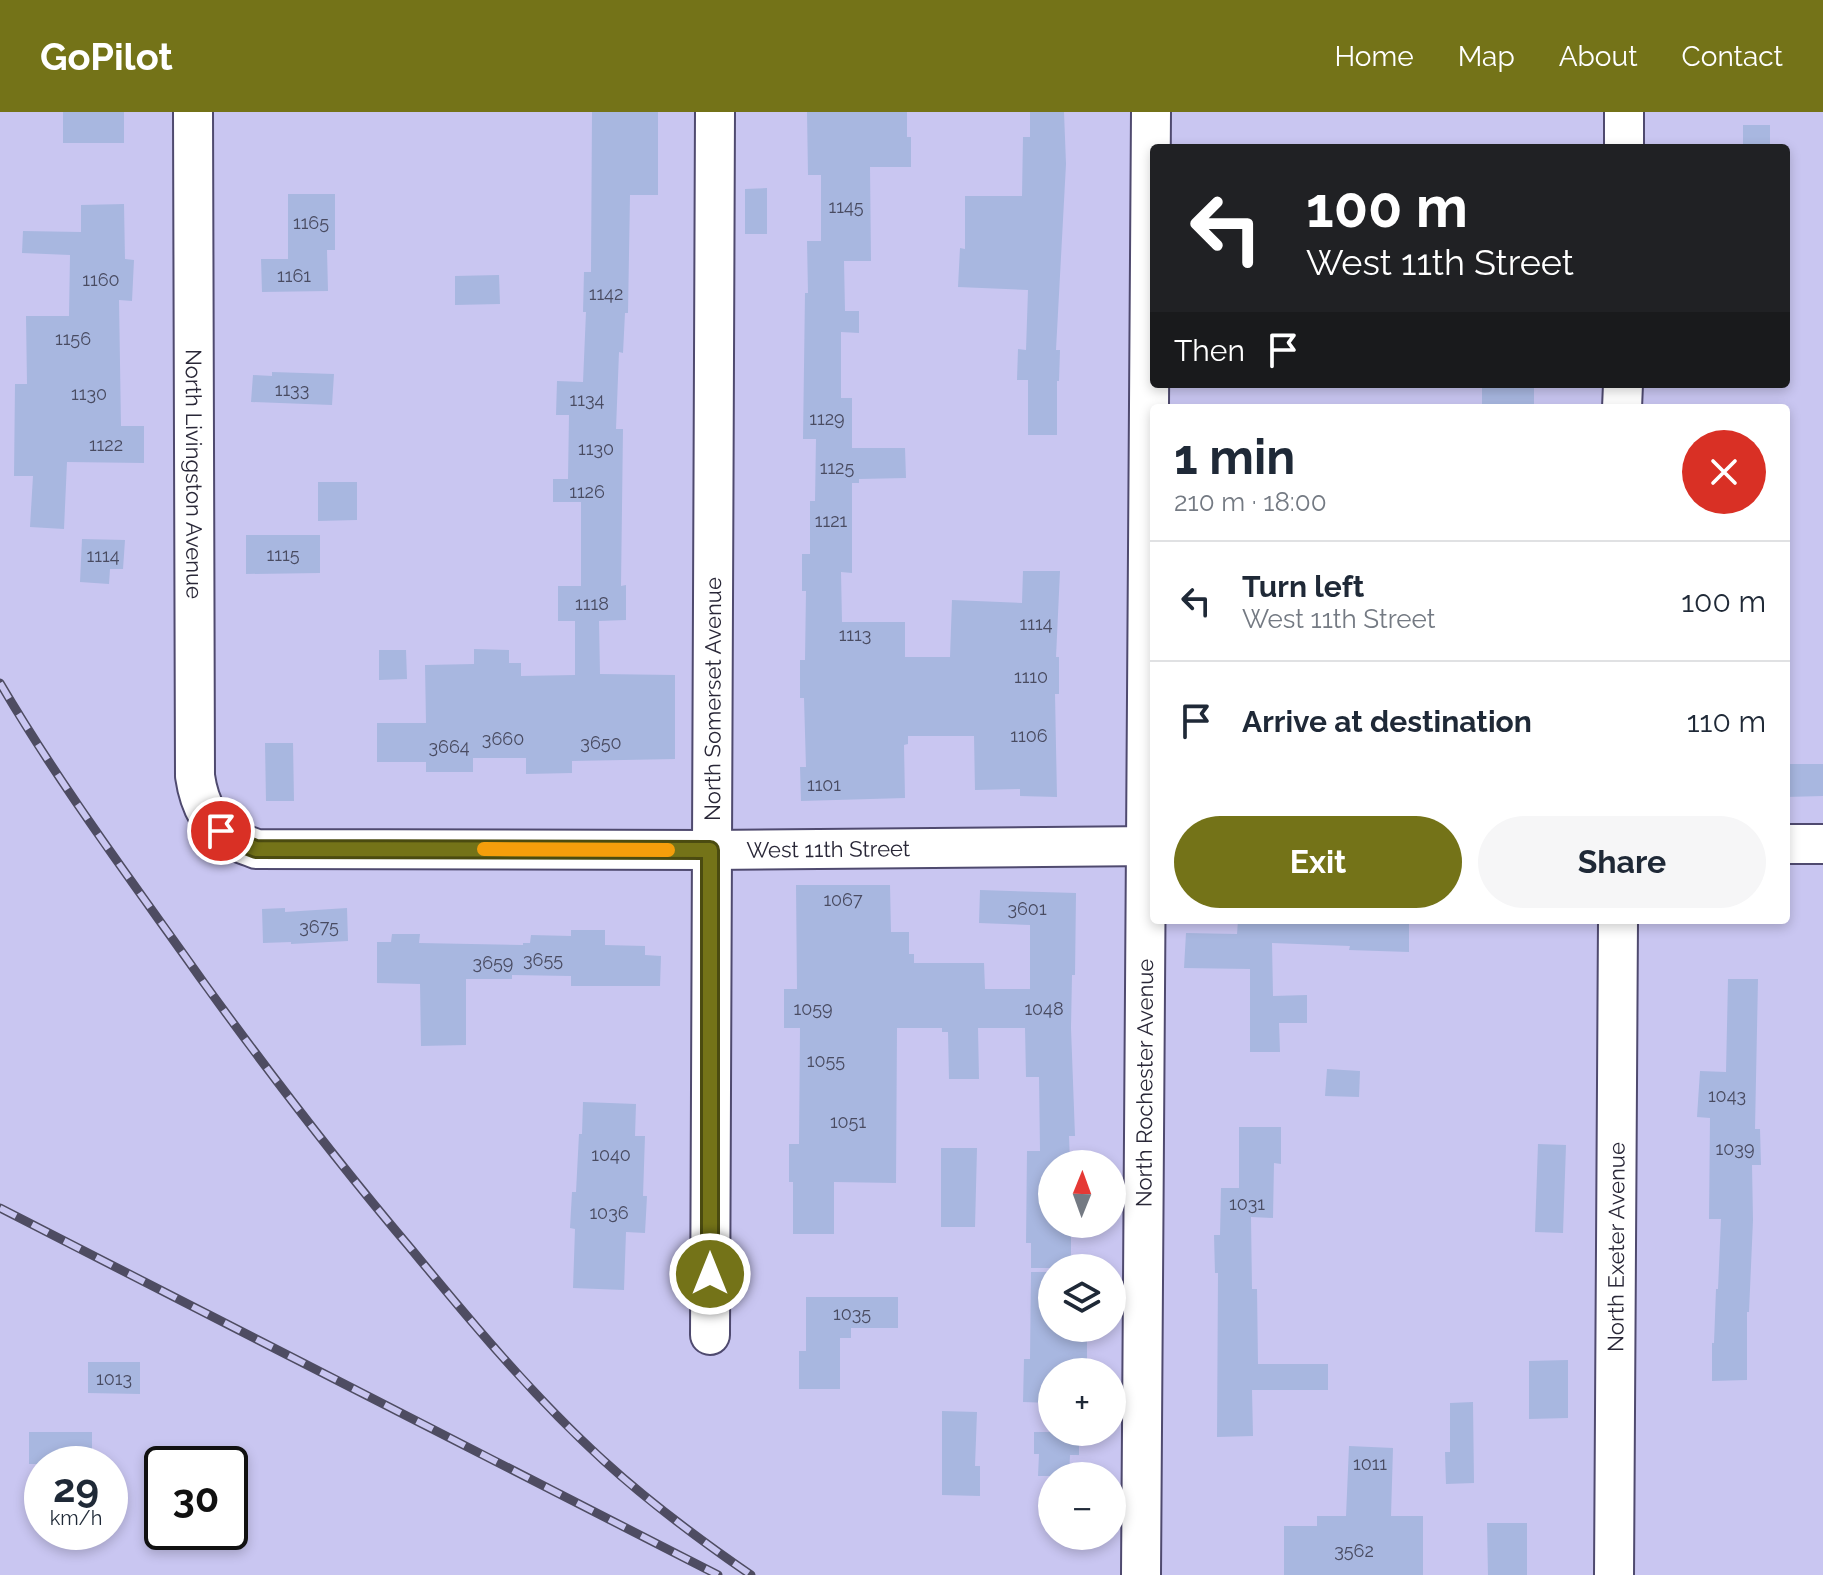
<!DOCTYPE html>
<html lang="en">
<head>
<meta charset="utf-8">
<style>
	:root { --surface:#fff; --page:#f6f6f7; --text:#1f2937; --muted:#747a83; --line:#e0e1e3; --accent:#747318 }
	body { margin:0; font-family:Raleway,sans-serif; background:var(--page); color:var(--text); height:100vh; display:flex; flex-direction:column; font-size:30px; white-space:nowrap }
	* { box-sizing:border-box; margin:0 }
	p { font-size:26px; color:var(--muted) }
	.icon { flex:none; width:44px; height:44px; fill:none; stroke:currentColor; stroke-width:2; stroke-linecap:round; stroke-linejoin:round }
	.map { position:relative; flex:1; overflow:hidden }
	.details { position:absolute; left:1150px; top:292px; width:640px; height:520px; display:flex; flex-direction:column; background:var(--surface); border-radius:8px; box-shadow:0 4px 12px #0003 }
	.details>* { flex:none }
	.top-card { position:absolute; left:1150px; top:32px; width:640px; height:244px; border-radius:8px; box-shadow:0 4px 12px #0003; background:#202124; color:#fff; overflow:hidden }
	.needle { width:52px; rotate:1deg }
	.buttons { position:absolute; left:1038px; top:1038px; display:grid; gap:16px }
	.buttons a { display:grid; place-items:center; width:88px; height:88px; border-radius:50%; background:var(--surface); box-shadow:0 4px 12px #0003; font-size:40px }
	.speed { position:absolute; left:24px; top:1334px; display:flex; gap:16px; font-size:40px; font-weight:700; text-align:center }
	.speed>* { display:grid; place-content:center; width:104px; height:104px; border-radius:50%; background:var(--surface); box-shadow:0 4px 12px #0003; line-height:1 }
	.speed small { font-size:20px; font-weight:400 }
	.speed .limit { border:4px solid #111; border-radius:12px; background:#fff; color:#111 }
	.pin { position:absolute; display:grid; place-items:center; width:68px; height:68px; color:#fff; margin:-34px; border:4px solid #fff; border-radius:50%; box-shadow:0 2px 8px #0007 }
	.me { position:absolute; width:88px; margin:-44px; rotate:0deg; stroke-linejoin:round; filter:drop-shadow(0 0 6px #0008) }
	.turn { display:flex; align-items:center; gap:28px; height:168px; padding:0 24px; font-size:36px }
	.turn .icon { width:104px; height:104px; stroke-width:2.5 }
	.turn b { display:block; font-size:56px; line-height:68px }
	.then { display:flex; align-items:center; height:76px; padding:0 24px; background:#0003; gap:16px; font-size:30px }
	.round { display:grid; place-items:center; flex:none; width:84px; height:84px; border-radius:42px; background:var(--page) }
	.head { display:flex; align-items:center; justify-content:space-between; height:136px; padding:0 24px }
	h1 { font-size:48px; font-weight:700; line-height:60px }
	.button { display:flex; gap:16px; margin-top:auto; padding:16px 24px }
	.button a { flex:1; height:92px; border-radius:48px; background:var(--accent); color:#fff; font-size:32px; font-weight:700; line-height:92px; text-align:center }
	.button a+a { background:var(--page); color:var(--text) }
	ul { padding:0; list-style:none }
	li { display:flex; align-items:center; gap:24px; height:120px; padding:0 24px; border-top:2px solid var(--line) }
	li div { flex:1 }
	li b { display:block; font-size:30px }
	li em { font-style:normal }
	header { display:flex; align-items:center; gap:48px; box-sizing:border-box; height:112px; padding:0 40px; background:var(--accent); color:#fff }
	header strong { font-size:38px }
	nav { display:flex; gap:44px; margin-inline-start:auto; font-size:28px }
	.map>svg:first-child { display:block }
</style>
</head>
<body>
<header>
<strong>GoPilot</strong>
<nav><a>Home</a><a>Map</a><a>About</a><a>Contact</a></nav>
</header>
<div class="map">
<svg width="1823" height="1463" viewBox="0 0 1823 1463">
	<rect width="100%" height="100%" fill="#c9c6f1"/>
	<g fill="#a8b7e0">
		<rect x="63" y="0" width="61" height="31"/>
		<polygon points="592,0 658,0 658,83 630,83 628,201 625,201 623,241 619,240 616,317 623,317 621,474 626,473 626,508 599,509 600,562 675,563 675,647 572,649 572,661 526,662 526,646 473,646 473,660 426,660 426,650 377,650 377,611 426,611 425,553 474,552 474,537 509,538 509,551 521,551 521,564 575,563 575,509 558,509 558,474 581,474 581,390 553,390 553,367 568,367 569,303 556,303 557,269 583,270 586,200 583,200 584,160 591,160"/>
		<polygon points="807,0 907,0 907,25 911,25 911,55 870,55 871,149 844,149 845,199 859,199 859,221 841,220 841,286 852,286 852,336 905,336 906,366 859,367 859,371 852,371 852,461 841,460 842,510 905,510 905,545 950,545 952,488 1022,491 1023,459 1060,459 1056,545 1059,545 1059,582 1055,582 1057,685 1020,684 1020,677 975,678 974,624 908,624 908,632 904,633 905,686 801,689 800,655 806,655 804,586 800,586 800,548 805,548 806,479 802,479 802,442 810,442 810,389 815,389 816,327 803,327 805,181 808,181 807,129 821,129 821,63 808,63"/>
		<polygon points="1030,0 1064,0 1066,52 1056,238 1060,238 1059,269 1057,269 1057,323 1028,323 1028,268 1017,268 1018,237 1026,238 1028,178 958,175 960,136 965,137 965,84 1022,84 1023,25 1030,25"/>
		<rect x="1743" y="13" width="27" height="23"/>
		<polygon points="767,76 767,122 745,122 745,77"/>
		<polygon points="288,82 335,82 335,138 327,138 328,179 262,180 261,147 288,147"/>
		<polygon points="124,92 125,147 134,148 132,189 119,188 121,314 144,314 144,351 67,350 64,417 30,415 33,364 14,364 15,272 27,272 26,204 69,204 70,143 22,141 23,119 81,120 81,93"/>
		<polygon points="499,163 500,192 455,193 455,164"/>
		<polygon points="272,260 334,262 332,293 251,290 253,263 272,264"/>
		<rect x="1482" y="272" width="52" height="24"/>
		<polygon points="318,370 357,370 357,408 318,409"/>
		<polygon points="246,423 320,423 320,461 246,462"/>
		<polygon points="82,427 125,428 123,457 110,457 109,472 80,470"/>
		<polygon points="379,538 406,538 407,567 379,568"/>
		<polygon points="265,631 293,631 294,689 266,689"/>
		<polygon points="1786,652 1823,652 1823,684 1786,685"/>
		<polygon points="796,773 890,773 891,820 909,820 909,842 914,842 914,851 984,851 985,877 1030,877 1030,813 979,811 980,778 1076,781 1075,863 1072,863 1071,916 1075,1024 1069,1024 1070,1052 1052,1052 1052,1112 1071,1112 1071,1156 1031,1156 1031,1131 1026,1131 1027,1039 1040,1039 1039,965 1026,965 1025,916 978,916 979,967 949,967 948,920 942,920 942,916 897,916 896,1071 834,1070 834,1122 793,1122 793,1070 789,1070 789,1032 799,1032 800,916 784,916 784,877 797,877"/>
		<polygon points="285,796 285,800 347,796 348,829 291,832 291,830 263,831 262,797"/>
		<polygon points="1238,808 1409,808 1409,840 1349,838 1350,834 1272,831 1273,884 1307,883 1307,911 1279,911 1280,940 1250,940 1250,857 1184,856 1186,821 1237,822"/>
		<polygon points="571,818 605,818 605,833 645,834 645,843 661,844 660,874 571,874 571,864 512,863 512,867 466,867 466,933 421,934 420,872 377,871 377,830 391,830 392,822 420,822 419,831 523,833 523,831 530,831 531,823 571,824"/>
		<polygon points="1728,867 1758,867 1755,1017 1760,1017 1761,1053 1752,1053 1753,1108 1749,1200 1747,1200 1747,1268 1712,1269 1712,1231 1714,1231 1716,1177 1718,1177 1721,1107 1709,1107 1710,1006 1697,1005 1700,959 1726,960"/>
		<polygon points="1327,957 1360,959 1359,985 1325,984"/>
		<polygon points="583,990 636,992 635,1024 645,1024 643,1084 647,1084 645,1121 626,1120 624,1178 573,1176 575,1117 570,1116 572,1080 576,1080 579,1022 582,1022"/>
		<polygon points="1239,1015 1281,1015 1281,1052 1274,1051 1273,1106 1251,1105 1252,1177 1257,1177 1258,1252 1328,1252 1328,1278 1252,1278 1253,1324 1217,1325 1218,1161 1215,1161 1214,1123 1220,1123 1221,1076 1239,1076"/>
		<polygon points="1538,1032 1566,1033 1563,1121 1535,1120"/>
		<polygon points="941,1036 977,1036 975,1115 941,1115"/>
		<polygon points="1031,1160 1052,1160 1052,1216 1087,1216 1087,1260 1052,1260 1052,1291 1023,1290 1024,1247 1030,1247"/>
		<polygon points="806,1185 898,1185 898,1216 851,1216 851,1226 840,1226 840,1277 799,1277 799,1239 806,1239"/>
		<polygon points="1568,1248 1568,1306 1529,1307 1529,1249"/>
		<polygon points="88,1250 140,1250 140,1282 88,1281"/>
		<polygon points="1473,1290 1474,1371 1446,1372 1445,1340 1450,1340 1450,1291"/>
		<polygon points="942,1299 977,1300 975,1354 980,1354 980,1384 942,1383"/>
		<rect x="29" y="1320" width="63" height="32"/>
		<polygon points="1034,1320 1079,1320 1079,1343 1070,1343 1069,1364 1038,1364 1039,1342 1034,1342"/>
		<polygon points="1349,1334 1393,1336 1391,1404 1423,1404 1423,1463 1284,1463 1284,1414 1317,1414 1317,1404 1346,1404"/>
		<polygon points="1487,1411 1527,1411 1527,1463 1488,1463"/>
	</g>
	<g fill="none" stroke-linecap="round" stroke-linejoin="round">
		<defs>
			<g id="minor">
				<path id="s1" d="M193 0 195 664C199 692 211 718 238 730 244 733 250 734 256 737L710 738 1154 734"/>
				<polyline points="1624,36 1624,0"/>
				<polyline points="1622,296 1623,272"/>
				<polyline points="1786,732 1823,732"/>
				<path id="s2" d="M710 1223 715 0"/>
				<path id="s3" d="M1141 1463 1151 0"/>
				<path id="s4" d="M1614 1463 1618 808"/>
			</g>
		</defs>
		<use href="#minor" stroke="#4f4a6f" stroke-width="42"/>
		<use href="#minor" stroke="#fff" stroke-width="38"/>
		<defs>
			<g id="rail">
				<path d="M0 571C61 675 134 772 204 871 270 962 339 1052 412 1138 472 1211 533 1284 603 1348 649 1390 700 1428 751 1463"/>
				<polyline points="0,1096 718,1463"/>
			</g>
		</defs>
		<use href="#rail" stroke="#4e4c62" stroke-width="9"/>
		<use href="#rail" stroke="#c9c6f1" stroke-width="6" stroke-dasharray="18" stroke-linecap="butt"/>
	</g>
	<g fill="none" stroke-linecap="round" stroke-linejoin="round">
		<defs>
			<polyline id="route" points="221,719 238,730 256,737 710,738 710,1162"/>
		</defs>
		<use href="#route" stroke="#4b4b10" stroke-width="20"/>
		<use href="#route" stroke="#747318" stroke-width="14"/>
		<polyline stroke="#f59e0b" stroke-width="14" points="484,737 668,738"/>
	</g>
	<g text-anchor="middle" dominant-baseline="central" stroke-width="7" stroke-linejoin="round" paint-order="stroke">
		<g font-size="18" fill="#494b61">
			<text x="846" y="94">1145</text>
			<text x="311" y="110">1165</text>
			<text x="294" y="163">1161</text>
			<text x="101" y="167">1160</text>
			<text x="606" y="181">1142</text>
			<text x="73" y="226">1156</text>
			<text x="292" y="277">1133</text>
			<text x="89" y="281">1130</text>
			<text x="587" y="287">1134</text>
			<text x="827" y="306">1129</text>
			<text x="106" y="332">1122</text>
			<text x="596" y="336">1130</text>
			<text x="837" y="355">1125</text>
			<text x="587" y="379">1126</text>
			<text x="831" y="408">1121</text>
			<text x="283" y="442">1115</text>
			<text x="103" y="443">1114</text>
			<text x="592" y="491">1118</text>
			<text x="1036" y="511">1114</text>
			<text x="855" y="522">1113</text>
			<text x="1031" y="564">1110</text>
			<text x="1029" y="623">1106</text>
			<text x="503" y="626">3660</text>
			<text x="601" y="630">3650</text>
			<text x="449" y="634">3664</text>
			<text x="824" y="672">1101</text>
			<text x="843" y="787">1067</text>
			<text x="1027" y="796">3601</text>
			<text x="319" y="814">3675</text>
			<text x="543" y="847">3655</text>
			<text x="493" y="850">3659</text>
			<text x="813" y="896">1059</text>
			<text x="1044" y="896">1048</text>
			<text x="826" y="948">1055</text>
			<text x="1727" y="983">1043</text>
			<text x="848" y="1009">1051</text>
			<text x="1735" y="1036">1039</text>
			<text x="611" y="1042">1040</text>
			<text x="1247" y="1091">1031</text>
			<text x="609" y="1100">1036</text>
			<text x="852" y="1201">1035</text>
			<text x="114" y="1266">1013</text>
			<text x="1370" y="1351">1011</text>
			<text x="1354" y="1438">3562</text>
		</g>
		<g font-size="22" fill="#292737" stroke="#c9c6f1">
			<text stroke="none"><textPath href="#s1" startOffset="362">North Livingston Avenue</textPath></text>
			<text stroke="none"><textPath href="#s2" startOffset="636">North Somerset Avenue</textPath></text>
			<text stroke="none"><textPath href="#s1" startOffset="1338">West 11th Street</textPath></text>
			<text stroke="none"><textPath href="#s3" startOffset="492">North Rochester Avenue</textPath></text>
			<text stroke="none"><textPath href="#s4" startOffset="328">North Exeter Avenue</textPath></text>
		</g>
	</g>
</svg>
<div class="buttons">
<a><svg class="needle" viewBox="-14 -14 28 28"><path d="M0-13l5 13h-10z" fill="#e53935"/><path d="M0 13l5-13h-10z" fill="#747a83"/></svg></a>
<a><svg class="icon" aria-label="layers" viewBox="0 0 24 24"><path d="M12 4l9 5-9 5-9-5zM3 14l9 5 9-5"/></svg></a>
<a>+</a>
<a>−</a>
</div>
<div class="speed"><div>29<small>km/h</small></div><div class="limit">30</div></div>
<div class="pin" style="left:221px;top:719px;background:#d93025"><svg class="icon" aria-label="arrive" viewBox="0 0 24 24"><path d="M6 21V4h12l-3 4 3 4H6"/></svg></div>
<svg class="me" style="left:710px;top:1162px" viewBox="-20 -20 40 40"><circle r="17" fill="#747318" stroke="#fff" stroke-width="3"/><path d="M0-11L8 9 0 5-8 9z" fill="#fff"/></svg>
<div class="top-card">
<div class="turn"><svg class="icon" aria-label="left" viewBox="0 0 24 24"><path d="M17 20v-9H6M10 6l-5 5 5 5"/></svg><div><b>100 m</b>West 11th Street</div></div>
<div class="then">Then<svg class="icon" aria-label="arrive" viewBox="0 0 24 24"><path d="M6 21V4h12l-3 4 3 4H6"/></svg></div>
</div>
<section class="details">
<div class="head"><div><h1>1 min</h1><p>210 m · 18:00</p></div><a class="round" style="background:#d93025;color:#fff"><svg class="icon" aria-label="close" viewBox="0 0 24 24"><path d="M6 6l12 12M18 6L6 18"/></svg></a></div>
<ul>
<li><svg class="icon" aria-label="left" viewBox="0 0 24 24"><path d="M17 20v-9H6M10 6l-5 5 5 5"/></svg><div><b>Turn left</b><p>West 11th Street</p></div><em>100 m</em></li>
<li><svg class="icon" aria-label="arrive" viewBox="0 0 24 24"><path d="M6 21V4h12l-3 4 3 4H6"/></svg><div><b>Arrive at destination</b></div><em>110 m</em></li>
</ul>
<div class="button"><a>Exit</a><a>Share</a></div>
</section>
</div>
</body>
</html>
